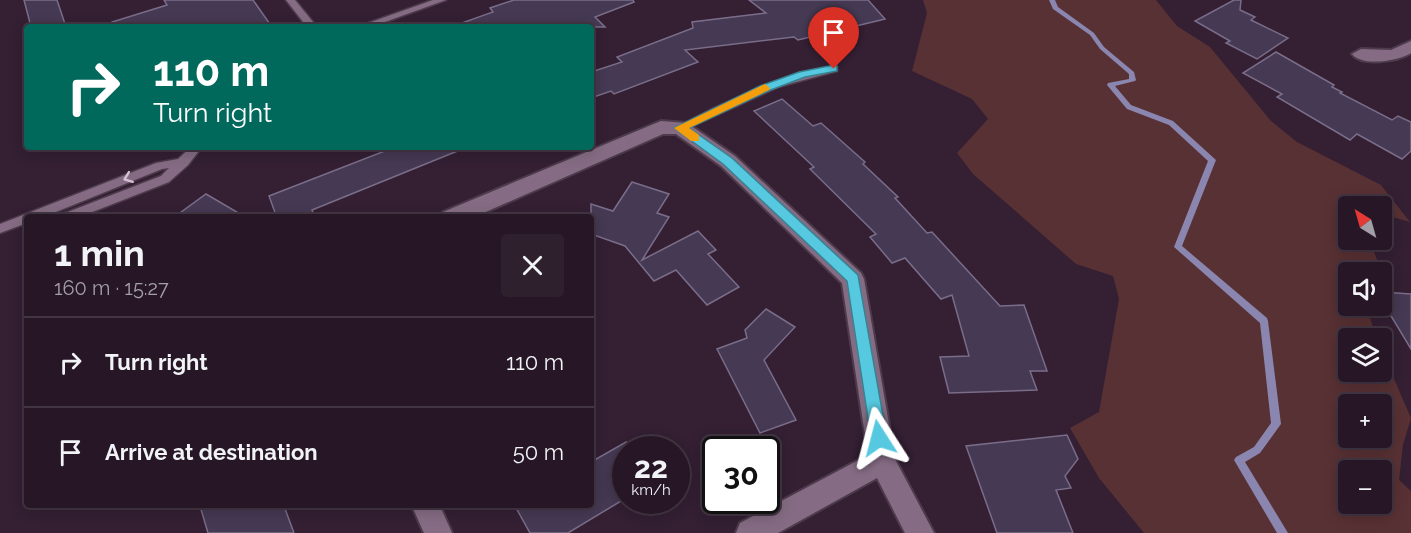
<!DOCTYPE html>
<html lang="en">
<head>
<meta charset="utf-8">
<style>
	:root { --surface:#271726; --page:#2f202e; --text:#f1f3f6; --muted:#a49fa7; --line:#433643 }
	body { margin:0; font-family:Raleway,sans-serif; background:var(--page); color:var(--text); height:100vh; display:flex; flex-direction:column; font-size:22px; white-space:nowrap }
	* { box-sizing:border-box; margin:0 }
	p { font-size:20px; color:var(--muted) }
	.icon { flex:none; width:33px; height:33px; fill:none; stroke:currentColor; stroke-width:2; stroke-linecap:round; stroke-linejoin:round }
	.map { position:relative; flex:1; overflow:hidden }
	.panel { position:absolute; left:24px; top:214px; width:570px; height:294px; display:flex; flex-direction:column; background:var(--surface); border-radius:6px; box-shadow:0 3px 15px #0003,0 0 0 2px var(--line) }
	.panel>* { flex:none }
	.guide { position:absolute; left:24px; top:24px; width:570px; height:126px; border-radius:6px; box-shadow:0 3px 15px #0003,0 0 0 2px var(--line); background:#00695c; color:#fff; overflow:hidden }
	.needle { width:39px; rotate:323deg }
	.buttons { position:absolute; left:1338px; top:196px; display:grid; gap:12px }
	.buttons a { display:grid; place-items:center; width:54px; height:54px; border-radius:6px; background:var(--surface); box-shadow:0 3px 15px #0003,0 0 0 2px var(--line); font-size:30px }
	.speed { position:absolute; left:612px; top:436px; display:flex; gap:12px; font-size:30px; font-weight:700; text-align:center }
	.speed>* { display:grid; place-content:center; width:78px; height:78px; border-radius:50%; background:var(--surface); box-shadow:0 3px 15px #0003,0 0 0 2px var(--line); line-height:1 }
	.speed small { font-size:15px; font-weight:400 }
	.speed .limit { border:3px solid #111; border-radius:9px; background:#fff; color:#111 }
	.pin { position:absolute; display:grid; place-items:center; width:51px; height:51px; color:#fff; margin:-62px -26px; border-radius:50% 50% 50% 0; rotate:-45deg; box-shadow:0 0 6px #0007 }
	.pin .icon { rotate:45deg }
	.me { position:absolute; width:66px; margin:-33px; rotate:351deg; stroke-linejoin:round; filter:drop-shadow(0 0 4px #0008) }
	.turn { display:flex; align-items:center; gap:21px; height:126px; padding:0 30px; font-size:27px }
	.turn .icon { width:78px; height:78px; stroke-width:2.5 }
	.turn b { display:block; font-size:42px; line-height:51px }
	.round { display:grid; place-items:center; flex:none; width:63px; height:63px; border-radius:6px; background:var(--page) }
	.headline { display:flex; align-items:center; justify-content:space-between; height:102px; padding:0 30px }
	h1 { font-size:36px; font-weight:700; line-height:45px }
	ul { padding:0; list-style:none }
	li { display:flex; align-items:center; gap:18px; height:90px; padding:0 30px; border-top:2px solid var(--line) }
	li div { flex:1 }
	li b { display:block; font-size:22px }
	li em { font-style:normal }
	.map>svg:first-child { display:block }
</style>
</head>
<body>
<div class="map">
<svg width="1411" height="533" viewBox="0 0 1411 533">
	<rect width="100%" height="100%" fill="#341f33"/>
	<path fill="#583134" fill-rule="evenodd" d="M923 0H1156L1177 26 1210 47 1271 121 1297 142 1381 185 1410 222 1382 214V207H1348V240H1369L1378 262 1366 273H1348V306H1366L1377 339H1348V372H1382V351L1411 418 1403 445 1399 480 1411 491V533H1144L1099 478 1070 428 1099 412 1119 299 1113 276 1076 264 973 174 957 153 988 119 972 99 912 71 927 13ZM1348 405H1382V438H1348ZM1348 471H1382V504H1348Z"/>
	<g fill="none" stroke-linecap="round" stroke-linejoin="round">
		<polygon fill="#8a86b0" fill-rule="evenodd" points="1049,0 1055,0 1058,7 1094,33 1104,47 1134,72 1136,80 1135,81 1115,86 1131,105 1173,121 1216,160 1182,246 1267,318 1268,321 1281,424 1260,453 1245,462 1288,533 1277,533 1234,460 1236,457 1254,447 1271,423 1260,323 1174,247 1208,161 1169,125 1127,109 1107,85 1108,83 1129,79 1129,74 1100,49 1090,35 1053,9"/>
	</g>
	<g fill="#453953" stroke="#7a6d8a" stroke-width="1.5">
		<polygon points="24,0 57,0 66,27 31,27"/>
		<polygon points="164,0 253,0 272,27 113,27 112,22 167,5"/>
		<polygon points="514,0 633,0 634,2 595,17 605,27 459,27 459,24 493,12 490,8"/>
		<polygon points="749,0 868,0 885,19 798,40 794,37 685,50 698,62 614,94 611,91 591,98 591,72 622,62 617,57 693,28 692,22 766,13"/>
		<polygon points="1234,0 1241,0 1240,10 1255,17 1251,20 1288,38 1257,59 1226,43 1230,41 1195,21"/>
		<polygon points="1276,52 1334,85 1332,87 1342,92 1340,93 1392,120 1398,116 1411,122 1411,151 1402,159 1357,134 1350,140 1277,97 1282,94 1243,73"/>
		<polygon points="782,99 813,126 821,123 865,162 863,164 898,197 895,198 927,233 932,232 1000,306 1024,305 1047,371 1030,371 1037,390 949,393 940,357 969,356 952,295 941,299 905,258 892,263 870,237 876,234 810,169 814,167 754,111"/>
		<polygon points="395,147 465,148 312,210 315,218 277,218 269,196"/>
		<polygon points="632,182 669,194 657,213 669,217 642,260 698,231 716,250 708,254 739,287 707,305 676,270 654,281 625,246 591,234 591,204 613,211"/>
		<polygon points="206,194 247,218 173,218"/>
		<polygon points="1382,292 1411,294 1411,349 1382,301"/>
		<polygon points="766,309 795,327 764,360 796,420 760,433 717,349 747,338 745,330"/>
		<polygon points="1067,435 1078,459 1065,476 1071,488 1056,490 1073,533 997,533 966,446"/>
		<polygon points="626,442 626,498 568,533 530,533 515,506 591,506 591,462"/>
		<polygon points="200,506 284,506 294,533 208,533"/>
	</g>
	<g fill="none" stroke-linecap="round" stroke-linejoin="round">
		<defs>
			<g id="service">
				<polygon points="286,0 295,0 317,27 307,27"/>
				<polygon points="433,0 446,0 371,27 357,27"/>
				<polygon points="834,66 837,67 837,71 778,87 684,130 680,131 675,128 714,108 771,83"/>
				<polygon points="191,147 202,147 188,165 169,182 77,218 59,218 60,215 161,176 169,168 162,169 41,218 27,218 27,223 0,233 0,224 156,163 178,159"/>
			</g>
			<g id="minor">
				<path d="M1411 41V53C1399 61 1362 67 1352 54L1361 49 1391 50Z"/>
				<polygon points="661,121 687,123 735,156 861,273 864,279 895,459 934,533 905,533 877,478 778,533 736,533 740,523 868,455 842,283 721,166 676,134 663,134 472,218 441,218 443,212"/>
				<polygon points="412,506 440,506 452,533 424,533"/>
			</g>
		</defs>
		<use href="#service" stroke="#4d3b4c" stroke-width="3"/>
		<use href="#minor" stroke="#4d3b4c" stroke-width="4"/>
		<use href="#service" fill="#856c84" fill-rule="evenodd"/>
		<use href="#minor" fill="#856c84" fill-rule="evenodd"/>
	</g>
	<defs><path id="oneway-chevron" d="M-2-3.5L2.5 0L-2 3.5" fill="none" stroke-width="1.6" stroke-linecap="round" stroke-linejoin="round" transform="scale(1.5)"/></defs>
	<use stroke="#d4c1d2" href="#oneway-chevron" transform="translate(128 178) rotate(159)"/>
	<polygon fill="#56c9e0" stroke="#388392" stroke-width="1.5" points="834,65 837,66 837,71 805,77 768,91 689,128 732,158 858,275 887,438 884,443 879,445 873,443 871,438 847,281 723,164 674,128 760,86 799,72"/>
	<polygon fill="#f59e0b" points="765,84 770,88 769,90 689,128 699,135 699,141 691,141 674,128"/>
</svg>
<div class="buttons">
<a><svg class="needle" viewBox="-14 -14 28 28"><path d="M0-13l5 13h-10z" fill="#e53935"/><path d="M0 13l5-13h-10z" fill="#a49fa7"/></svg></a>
<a><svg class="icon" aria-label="sound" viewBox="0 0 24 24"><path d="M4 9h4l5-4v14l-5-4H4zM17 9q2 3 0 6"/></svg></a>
<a><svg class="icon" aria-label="layers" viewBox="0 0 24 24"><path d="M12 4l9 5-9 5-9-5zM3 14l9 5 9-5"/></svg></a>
<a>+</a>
<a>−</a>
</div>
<div class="speed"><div>22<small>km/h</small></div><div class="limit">30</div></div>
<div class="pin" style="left:834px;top:69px;background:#d93025"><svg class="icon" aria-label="arrive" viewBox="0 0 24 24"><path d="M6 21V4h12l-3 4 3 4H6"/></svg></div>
<svg class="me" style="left:879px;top:438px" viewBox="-20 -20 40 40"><path d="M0-17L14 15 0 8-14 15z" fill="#56c9e0" stroke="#fff" stroke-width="4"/></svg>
<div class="guide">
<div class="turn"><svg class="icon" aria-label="right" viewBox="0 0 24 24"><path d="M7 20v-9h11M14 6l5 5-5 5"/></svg><div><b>110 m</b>Turn right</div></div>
</div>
<section class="panel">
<div class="headline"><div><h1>1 min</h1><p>160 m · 15:27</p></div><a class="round"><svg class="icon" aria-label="close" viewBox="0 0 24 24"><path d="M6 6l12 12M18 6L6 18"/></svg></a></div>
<ul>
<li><svg class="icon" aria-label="right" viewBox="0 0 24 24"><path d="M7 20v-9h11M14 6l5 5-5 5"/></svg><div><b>Turn right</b></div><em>110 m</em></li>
<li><svg class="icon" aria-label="arrive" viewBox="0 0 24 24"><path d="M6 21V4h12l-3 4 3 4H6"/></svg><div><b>Arrive at destination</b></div><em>50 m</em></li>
</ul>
</section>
</div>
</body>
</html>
